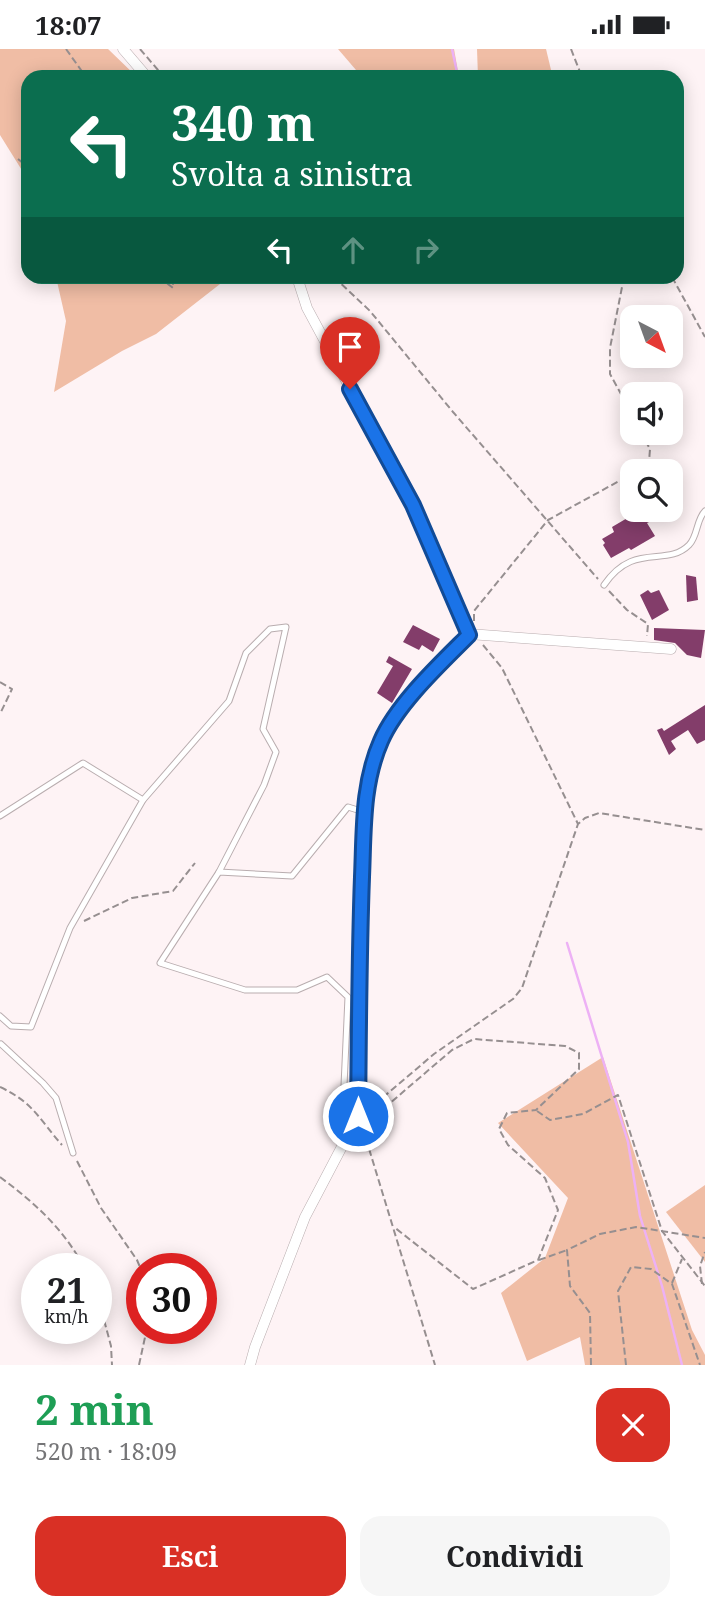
<!DOCTYPE html>
<html lang="it">
<head>
<meta charset="utf-8">
<style>
	:root { --surface:#fff; --page:#f6f6f6; --text:#202124; --muted:#757577; --accent:#d93025 }
	body { margin:0; font-family:"Noto Serif",serif; background:var(--page); color:var(--text); height:100vh; display:flex; flex-direction:column; font-size:26px; white-space:nowrap }
	* { box-sizing:border-box; margin:0 }
	p { font-size:23px; color:var(--muted) }
	.icon { flex:none; width:38px; height:38px; fill:none; stroke:currentColor; stroke-width:2; stroke-linecap:round; stroke-linejoin:round }
	.map { position:relative; height:1316px; overflow:hidden }
	.sheet { display:flex; flex-direction:column; background:var(--surface); flex:1 }
	.sheet>* { flex:none }
	.hud { position:absolute; left:21px; top:21px; width:663px; height:214px; border-radius:21px; box-shadow:0 4px 18px #0003; background:#0b6e4f; color:#fff; overflow:hidden }
	.needle { width:46px; rotate:139deg }
	.fabs { position:absolute; left:620px; top:256px; display:grid; gap:14px }
	.fabs a { display:grid; place-items:center; width:63px; height:63px; border-radius:14px; background:var(--surface); box-shadow:0 4px 18px #0003; font-size:35px }
	.speed { position:absolute; left:21px; top:1204px; display:flex; gap:14px; font-size:35px; font-weight:700; text-align:center }
	.speed>* { display:grid; place-content:center; width:91px; height:91px; border-radius:50%; background:var(--surface); box-shadow:0 4px 18px #0003; line-height:1 }
	.speed small { font-size:18px; font-weight:400 }
	.speed .limit { border:10px solid #d22; background:#fff; color:#111 }
	.pin { position:absolute; display:grid; place-items:center; width:60px; height:60px; color:#fff; margin:-72px -30px; border-radius:50% 50% 50% 0; rotate:-45deg; box-shadow:0 0 7px #0007 }
	.pin .icon { rotate:45deg }
	.me { position:absolute; width:77px; margin:-38px; rotate:0deg; stroke-linejoin:round; filter:drop-shadow(0 0 5px #0008) }
	.turn { display:flex; align-items:center; gap:24px; height:147px; padding:0 35px; font-size:32px }
	.turn .icon { width:91px; height:91px; stroke-width:2.5 }
	.turn b { display:block; font-size:49px; line-height:60px }
	.lanes { display:flex; align-items:center; height:66px; padding:0 35px; background:#0003; justify-content:center; gap:35px; direction:ltr }
	.lanes .off { opacity:.35 }
	.round { display:grid; place-items:center; flex:none; width:74px; height:74px; border-radius:21px; background:var(--page) }
	.summary { display:flex; align-items:center; justify-content:space-between; height:119px; padding:0 35px }
	h1 { font-size:42px; font-weight:700; line-height:52px; color:#1e9e55 }
	.action { display:flex; gap:14px; margin-top:auto; padding:14px 35px }
	.action a { flex:1; height:80px; border-radius:21px; background:var(--accent); color:#fff; font-size:28px; font-weight:700; line-height:80px; text-align:center }
	.action a+a { background:var(--page); color:var(--text) }
	.status { display:flex; justify-content:space-between; align-items:center; height:49px; padding:0 35px; background:var(--surface); direction:ltr }
	.status svg { height:19px; fill:currentColor }
	.map>svg:first-child { display:block }
</style>
</head>
<body>
<div class="status"><b>18:07</b><svg viewBox="0 0 49 12"><path d="M0 12V9h3v3zM5 12V6h3v6zM10 12V3h3v9zM15 12V0h3v12zM26 1h20v11H26zM47 4h2v5h-2z"/></svg></div>
<div class="map">
<svg width="705" height="1316" viewBox="0 0 705 1316">
	<rect width="100%" height="100%" fill="#fef3f5"/>
	<g fill="#f0bda5">
		<polygon points="0,0 108,0 137,28 28,28 28,131 0,86"/>
		<polygon points="338,0 454,0 459,28 362,28"/>
		<polygon points="477,0 546,0 552,25 551,28 478,28"/>
		<polygon points="56,228 229,228 156,285 122,302 54,343 66,272"/>
		<polygon points="603,1008 692,1281 705,1306 705,1316 585,1316 580,1288 527,1312 501,1244 545,1209 568,1149 498,1074"/>
		<polygon points="705,1136 705,1213 666,1163"/>
	</g>
	<g fill="none" stroke-linecap="round" stroke-linejoin="round">
		<g stroke="#edb1f5" stroke-width="2.5">
			<polyline points="452,0 458,28"/>
			<polyline points="567,894 628,1093 640,1167 662,1237 682,1316"/>
		</g>
	</g>
	<g fill="#833d6a">
		<polygon points="647,460 655,470 647,474 655,487 631,501 629,499 611,509 603,496 605,494 602,490 614,483 612,478 629,468 628,466 637,461 639,465"/>
		<polygon points="686,526 696,528 698,551 687,553"/>
		<polygon points="648,541 651,544 659,541 669,561 652,571 640,546"/>
		<polygon points="413,576 440,590 433,603 422,596 419,601 403,593"/>
		<polygon points="654,579 705,581 701,609 687,606 675,594 654,591"/>
		<polygon points="389,607 412,620 392,654 377,644 393,617 386,613"/>
		<polygon points="705,656 705,691 697,695 688,681 671,692 676,700 669,706 657,681 662,679 664,682"/>
	</g>
	<g fill="none" stroke-linecap="round" stroke-linejoin="round">
		<defs>
			<g id="service">
				<path d="M604 536C634 492 666 519 689 496 698 487 696 471 705 462"/>
				<polyline points="0,767 83,714 143,751"/>
				<polyline points="0,967 11,977 31,978 70,879 143,751 229,652 246,604 270,580 286,578 263,680 276,703 264,736 219,823"/>
				<polyline points="1,995 43,1034 56,1049 73,1104"/>
				<polyline points="358,1067 343,1059 348,948 327,928 297,941 245,941 160,914 219,823 292,827 348,758 364,763"/>
			</g>
			<g id="minor">
				<polyline points="123,0 147,28"/>
				<polyline points="297,228 307,259 413,456 469,585"/>
				<polyline points="250,1316 255,1298 305,1168 358,1067 359,921 365,757 370,721 381,691 391,672 433,622 469,585 671,600"/>
			</g>
		</defs>
		<use href="#service" stroke="#b9adaf" stroke-width="7"/>
		<use href="#minor" stroke="#b9adaf" stroke-width="11"/>
		<g stroke="#968f90" stroke-width="2" stroke-dasharray="7 3.5" stroke-linecap="butt">
			<polyline points="66,0 86,28"/>
			<polyline points="140,0 164,28"/>
			<polyline points="571,0 582,28"/>
			<polyline points="18,110 28,118"/>
			<polyline points="159,228 173,239 173,228"/>
			<polyline points="334,228 370,262 453,363 598,530"/>
			<polyline points="624,228 610,299 610,325 632,365"/>
			<polyline points="672,228 705,288"/>
			<polyline points="636,422 649,413 650,400 641,383"/>
			<polyline points="609,542 627,561 648,575 647,587"/>
			<polyline points="474,572 474,562 548,471 632,425"/>
			<polyline points="483,596 502,619 578,775"/>
			<polyline points="0,633 12,640 0,665"/>
			<polyline points="84,872 132,849 173,842 195,814"/>
			<path d="M0 1038C34 1054 39 1070 62 1096"/>
			<polyline points="367,1062 434,1005 513,950 522,939 578,775 585,769 599,764 705,781"/>
			<polyline points="537,1062 550,1071 583,1065 618,1046 662,1182 705,1237"/>
			<polyline points="368,1073 452,1001 474,990 565,997 579,1004 579,1020 536,1061 507,1064 499,1080 508,1096 545,1129 558,1161 538,1211 473,1240 394,1178"/>
			<polyline points="363,1080 435,1316"/>
			<polyline points="77,1112 101,1159 137,1211 142,1223"/>
			<path d="M0 1128C36 1155 64 1180 85 1220"/>
			<polyline points="539,1211 567,1201"/>
			<polyline points="672,1234 682,1210"/>
			<polyline points="702,1235 700,1217 705,1203"/>
			<polyline points="96,1241 111,1297 112,1316"/>
			<polyline points="139,1316 147,1279"/>
			<polyline points="591,1316 590,1264 570,1237 567,1201 600,1185 636,1178 705,1189"/>
			<polyline points="626,1316 618,1242 631,1218 651,1220 672,1235 700,1316"/>
		</g>
		<use href="#service" stroke="#fff" stroke-width="5"/>
		<use href="#minor" stroke="#fff" stroke-width="10"/>
	</g>
	<g fill="none" stroke-linecap="round" stroke-linejoin="round">
		<defs>
			<path id="route" d="M350 340 413 456 469 586C440 615 397 655 381 692 362 735 364 781 362 828 359 908 359 987 358 1067"/>
		</defs>
		<use href="#route" stroke="#114b97" stroke-width="18"/>
		<use href="#route" stroke="#1a73e8" stroke-width="12"/>
	</g>
</svg>
<div class="fabs">
<a><svg class="needle" viewBox="-14 -14 28 28"><path d="M0-13l5 13h-10z" fill="#e53935"/><path d="M0 13l5-13h-10z" fill="#757577"/></svg></a>
<a><svg class="icon" aria-label="sound" viewBox="0 0 24 24"><path d="M4 9h4l5-4v14l-5-4H4zM17 9q2 3 0 6"/></svg></a>
<a><svg class="icon" aria-label="search" viewBox="0 0 24 24"><circle cx="10" cy="10" r="6"/><path d="M15 15l6 6"/></svg></a>
</div>
<div class="speed"><div>21<small>km/h</small></div><div class="limit">30</div></div>
<div class="pin" style="left:350px;top:340px;background:#d93025"><svg class="icon" aria-label="arrive" viewBox="0 0 24 24"><path d="M6 21V4h12l-3 4 3 4H6"/></svg></div>
<svg class="me" style="left:358px;top:1067px" viewBox="-20 -20 40 40"><circle r="17" fill="#1a73e8" stroke="#fff" stroke-width="3"/><path d="M0-11L8 9 0 5-8 9z" fill="#fff"/></svg>
<div class="hud">
<div class="turn"><svg class="icon" aria-label="left" viewBox="0 0 24 24"><path d="M17 20v-9H6M10 6l-5 5 5 5"/></svg><div><b>340 m</b>Svolta a sinistra</div></div>
<div class="lanes"><svg class="icon" aria-label="left" viewBox="0 0 24 24"><path d="M17 20v-9H6M10 6l-5 5 5 5"/></svg><svg class="icon off" aria-label="ahead" viewBox="0 0 24 24"><path d="M12 20V5M6 11l6-6 6 6"/></svg><svg class="icon off" aria-label="right" viewBox="0 0 24 24"><path d="M7 20v-9h11M14 6l5 5-5 5"/></svg></div>
</div>
</div>
<section class="sheet">
<div class="summary"><div><h1>2 min</h1><p>520 m · 18:09</p></div><a class="round" style="background:#d93025;color:#fff"><svg class="icon" aria-label="close" viewBox="0 0 24 24"><path d="M6 6l12 12M18 6L6 18"/></svg></a></div>
<div class="action"><a>Esci</a><a>Condividi</a></div>
</section>
</body>
</html>
